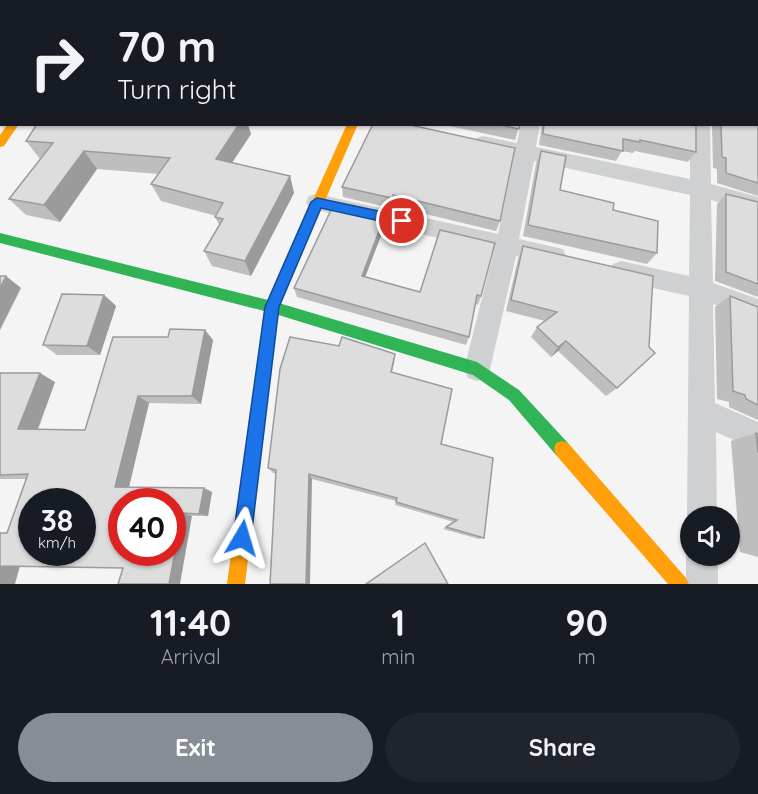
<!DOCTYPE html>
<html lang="en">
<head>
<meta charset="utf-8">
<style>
	:root { --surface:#171b24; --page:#20242c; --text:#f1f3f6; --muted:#9ea1a6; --accent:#868d94 }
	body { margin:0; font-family:Quicksand,sans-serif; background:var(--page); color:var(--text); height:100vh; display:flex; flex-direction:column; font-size:22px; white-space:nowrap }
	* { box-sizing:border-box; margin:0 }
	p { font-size:20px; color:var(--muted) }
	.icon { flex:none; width:33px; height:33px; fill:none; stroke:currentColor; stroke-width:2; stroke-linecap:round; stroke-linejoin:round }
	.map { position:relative; height:584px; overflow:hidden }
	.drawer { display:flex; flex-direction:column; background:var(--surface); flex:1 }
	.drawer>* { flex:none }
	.guide { position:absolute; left:0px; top:0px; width:759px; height:126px; box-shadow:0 2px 4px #0004; background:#171b24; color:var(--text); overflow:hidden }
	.tools { position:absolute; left:680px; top:506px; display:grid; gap:12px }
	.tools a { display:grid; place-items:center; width:60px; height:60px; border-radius:50%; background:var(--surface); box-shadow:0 2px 4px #0004; font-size:30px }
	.speed { position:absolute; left:18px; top:488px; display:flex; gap:12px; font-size:30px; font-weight:700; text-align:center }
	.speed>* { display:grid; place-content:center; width:78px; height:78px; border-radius:50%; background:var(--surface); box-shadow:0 2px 4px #0004; line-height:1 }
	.speed small { font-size:15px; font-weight:400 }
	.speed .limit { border:9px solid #d22; background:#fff; color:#111 }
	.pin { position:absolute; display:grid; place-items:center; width:51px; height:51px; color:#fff; margin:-26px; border:3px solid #fff; border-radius:50%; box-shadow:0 2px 6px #0007 }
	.me { position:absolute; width:66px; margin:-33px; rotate:7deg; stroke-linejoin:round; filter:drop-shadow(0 0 4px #0008) }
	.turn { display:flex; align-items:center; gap:21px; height:126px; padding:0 18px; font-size:27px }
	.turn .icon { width:78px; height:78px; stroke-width:2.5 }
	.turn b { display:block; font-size:42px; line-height:51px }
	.eta { display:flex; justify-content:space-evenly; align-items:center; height:102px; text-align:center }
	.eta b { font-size:36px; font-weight:700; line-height:42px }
	.cta { display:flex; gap:12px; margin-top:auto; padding:12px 18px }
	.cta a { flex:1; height:69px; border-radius:36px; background:var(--accent); color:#fff; font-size:24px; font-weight:700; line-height:69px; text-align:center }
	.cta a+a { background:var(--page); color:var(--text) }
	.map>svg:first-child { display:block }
</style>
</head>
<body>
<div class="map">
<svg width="758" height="584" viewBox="0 0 758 584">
	<rect width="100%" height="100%" fill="#f4f4f4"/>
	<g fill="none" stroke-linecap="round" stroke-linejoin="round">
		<g fill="#ced0d2" fill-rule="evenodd">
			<polygon points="404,0 420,0 403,2"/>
			<polygon points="521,124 540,124 536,147 690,179 690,124 710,124 711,184 758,197 758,213 711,200 713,283 758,299 758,321 713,304 715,403 758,422 758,451 716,432 717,516 690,516 690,524 687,516 689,296 621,281 613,278 609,271 613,264 621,261 689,276 690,195 534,161 519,239 563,249 566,256 563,263 555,266 516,256 490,369 486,378 477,381 468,378 464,369 494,251 317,210 309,208 306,202 309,196 317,194 498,234 514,157 476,148 473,143 476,138 483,136 517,143"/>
			<polygon points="690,546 690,555 718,555 718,584 686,584 686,555"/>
		</g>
		<polygon fill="#30b455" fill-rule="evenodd" points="0,233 272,301 477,362 519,390 568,443 570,449 568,455 562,457 556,455 509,400 473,375 272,313 0,243"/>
		<g fill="#ff9f0a" fill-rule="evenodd">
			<polygon points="8,124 19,124 4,146 0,147 0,135"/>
			<polygon points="347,124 358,124 279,307 245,584 227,584 265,307"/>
			<polygon points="562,441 568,443 686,578 689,584 668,584 556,455 554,449 556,443"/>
		</g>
		<polygon fill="#e5322d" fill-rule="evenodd" points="107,0 115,0 106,2"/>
	</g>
	<g fill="#bebebf">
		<polygon points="758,0 758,196 717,183 717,169 713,168 712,124 758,124"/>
		<polygon points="373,124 500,221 496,231 392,206 391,208 343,197 342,187"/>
		<polygon points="440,124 520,124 515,140"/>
		<polygon points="542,124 696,124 696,152 688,162 635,151 633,153 622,151 616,161 539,145"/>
		<polygon points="251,134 232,163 290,176 294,193 251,276 212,266 204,251 219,225 215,217 216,216 161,201 151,184 159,174 97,169 60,222 26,215 9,199 40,159 26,141"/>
		<polygon points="541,151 560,190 613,210 657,253 647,264 523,236 536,164"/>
		<polygon points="726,194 758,202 758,297 715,281 717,204"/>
		<polygon points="384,228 365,277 420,292 440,230 481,296 478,305 475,304 469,337 466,345 297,297 294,288"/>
		<polygon points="523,246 617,388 606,396 558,351 551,357 531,337 537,327 545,321 506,311 518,259"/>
		<polygon points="104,295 116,306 100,355 57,355 43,345"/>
		<polygon points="730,296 758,307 758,420 729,407 729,402 717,399 715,307"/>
		<polygon points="213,340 201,404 149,403 129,487 212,492 208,516 192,516 123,568 7,533 26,479 0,479 0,373 55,382 38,430 85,430"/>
		<polygon points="394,362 392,372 441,444 484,538 479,539 443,529 454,522 395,505 396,501 312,479 273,473 268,468"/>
		<polygon points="756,433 758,434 758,557 740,552 731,441"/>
	</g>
	<g fill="#9b9b9b">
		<polygon points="60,0 78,0 77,2 59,2"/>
		<polygon points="378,0 389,0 389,2 377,2"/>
		<polygon points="2,65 2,80 0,78 0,66"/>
		<polygon points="239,124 248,124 251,134 223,176 216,159"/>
		<polygon points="84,151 97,169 60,222 44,205"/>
		<polygon points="290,176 294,193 251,276 245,261"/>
		<polygon points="384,218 384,228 362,285 362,276"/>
		<polygon points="6,276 21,288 0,330 0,288"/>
		<polygon points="104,295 116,306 100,355 87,346"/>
		<polygon points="205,330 213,340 201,404 192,396"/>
		<polygon points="566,341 558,351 551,357 558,347"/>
		<polygon points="395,354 394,362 390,379 391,372"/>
		<polygon points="40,373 55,382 35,436 18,429"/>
		<polygon points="138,396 149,403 128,491 115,487"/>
		<polygon points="309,474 312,479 310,584 306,584"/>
		<polygon points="204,488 212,492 208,516 199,514"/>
		<polygon points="182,513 192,516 180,584 169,584"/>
		<polygon points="0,566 20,566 15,584 0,584"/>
	</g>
	<g fill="#ddddde" stroke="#9b9b9b" stroke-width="1.5" fill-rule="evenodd">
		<polygon points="0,0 60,0 59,2 2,2 2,65 0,66"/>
		<polygon points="129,0 378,0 377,2 128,2"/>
		<polygon points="417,0 758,0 758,111 758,2 416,2"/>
		<polygon points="758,120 758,183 726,173 726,158 722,157 721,124 758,124"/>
		<polygon points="37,124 239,124 216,159 290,176 245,261 204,251 223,219 215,217 223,203 151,184 170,158 84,151 44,205 9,199 53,143 26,141"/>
		<polygon points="373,124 406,124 515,148 500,221 393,195 392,198 342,187"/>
		<polygon points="496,124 520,124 519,129"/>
		<polygon points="544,124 696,124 696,152 640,140 640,142 623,139 623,151 543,134"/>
		<polygon points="541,151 566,156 560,190 614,203 613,210 658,221 657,253 528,225"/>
		<polygon points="726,194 758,202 758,284 726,272"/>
		<polygon points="333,206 384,218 362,276 420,292 440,230 495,243 481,296 477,295 469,337 294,288"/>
		<polygon points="523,246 653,276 649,347 655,353 617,388 566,341 558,347 537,327 557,312 511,300"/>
		<polygon points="0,276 6,276 0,288"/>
		<polygon points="62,294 104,295 87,346 43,345"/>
		<polygon points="730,296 758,307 758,405 746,399 745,395 733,391"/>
		<path d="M170 329 205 330 192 396H138L115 487 204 488 199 514 182 513 169 584H118L123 568 0 566V533H7L28 474 0 475V373H40L18 429 85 430 113 337H168ZM32 501H82V552H32ZM122 501H172V552H122Z"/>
		<polygon points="290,337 339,346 342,337 395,354 391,372 452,389 441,444 493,458 484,538 446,527 457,520 396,502 397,498 309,474 306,584 270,584 276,470 268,468 280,369"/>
		<polygon points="756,433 758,434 758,453"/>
		<polygon points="425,543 448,584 366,584"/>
	</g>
	<polygon fill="#1a73e8" stroke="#114b97" stroke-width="1.5" points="317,198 402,216 408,221 402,226 321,208 279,307 251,538 248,544 242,547 236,544 233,538 265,307 311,202"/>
</svg>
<div class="tools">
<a><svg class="icon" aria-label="sound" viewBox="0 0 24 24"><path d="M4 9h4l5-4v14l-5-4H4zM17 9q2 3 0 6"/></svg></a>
</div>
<div class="speed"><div>38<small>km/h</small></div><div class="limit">40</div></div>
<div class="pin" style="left:402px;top:221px;background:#d93025"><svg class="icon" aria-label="arrive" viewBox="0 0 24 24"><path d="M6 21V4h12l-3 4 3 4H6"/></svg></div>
<svg class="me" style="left:242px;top:538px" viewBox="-20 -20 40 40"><path d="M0-17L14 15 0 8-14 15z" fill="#1a73e8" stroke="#fff" stroke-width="4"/></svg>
<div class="guide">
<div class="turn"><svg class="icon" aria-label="right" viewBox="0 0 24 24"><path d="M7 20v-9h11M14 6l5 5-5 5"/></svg><div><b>70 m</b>Turn right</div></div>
</div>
</div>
<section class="drawer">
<div class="eta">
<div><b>11:40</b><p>Arrival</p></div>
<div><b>1</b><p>min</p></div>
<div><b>90</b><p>m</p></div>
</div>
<div class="cta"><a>Exit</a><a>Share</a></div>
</section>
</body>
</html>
